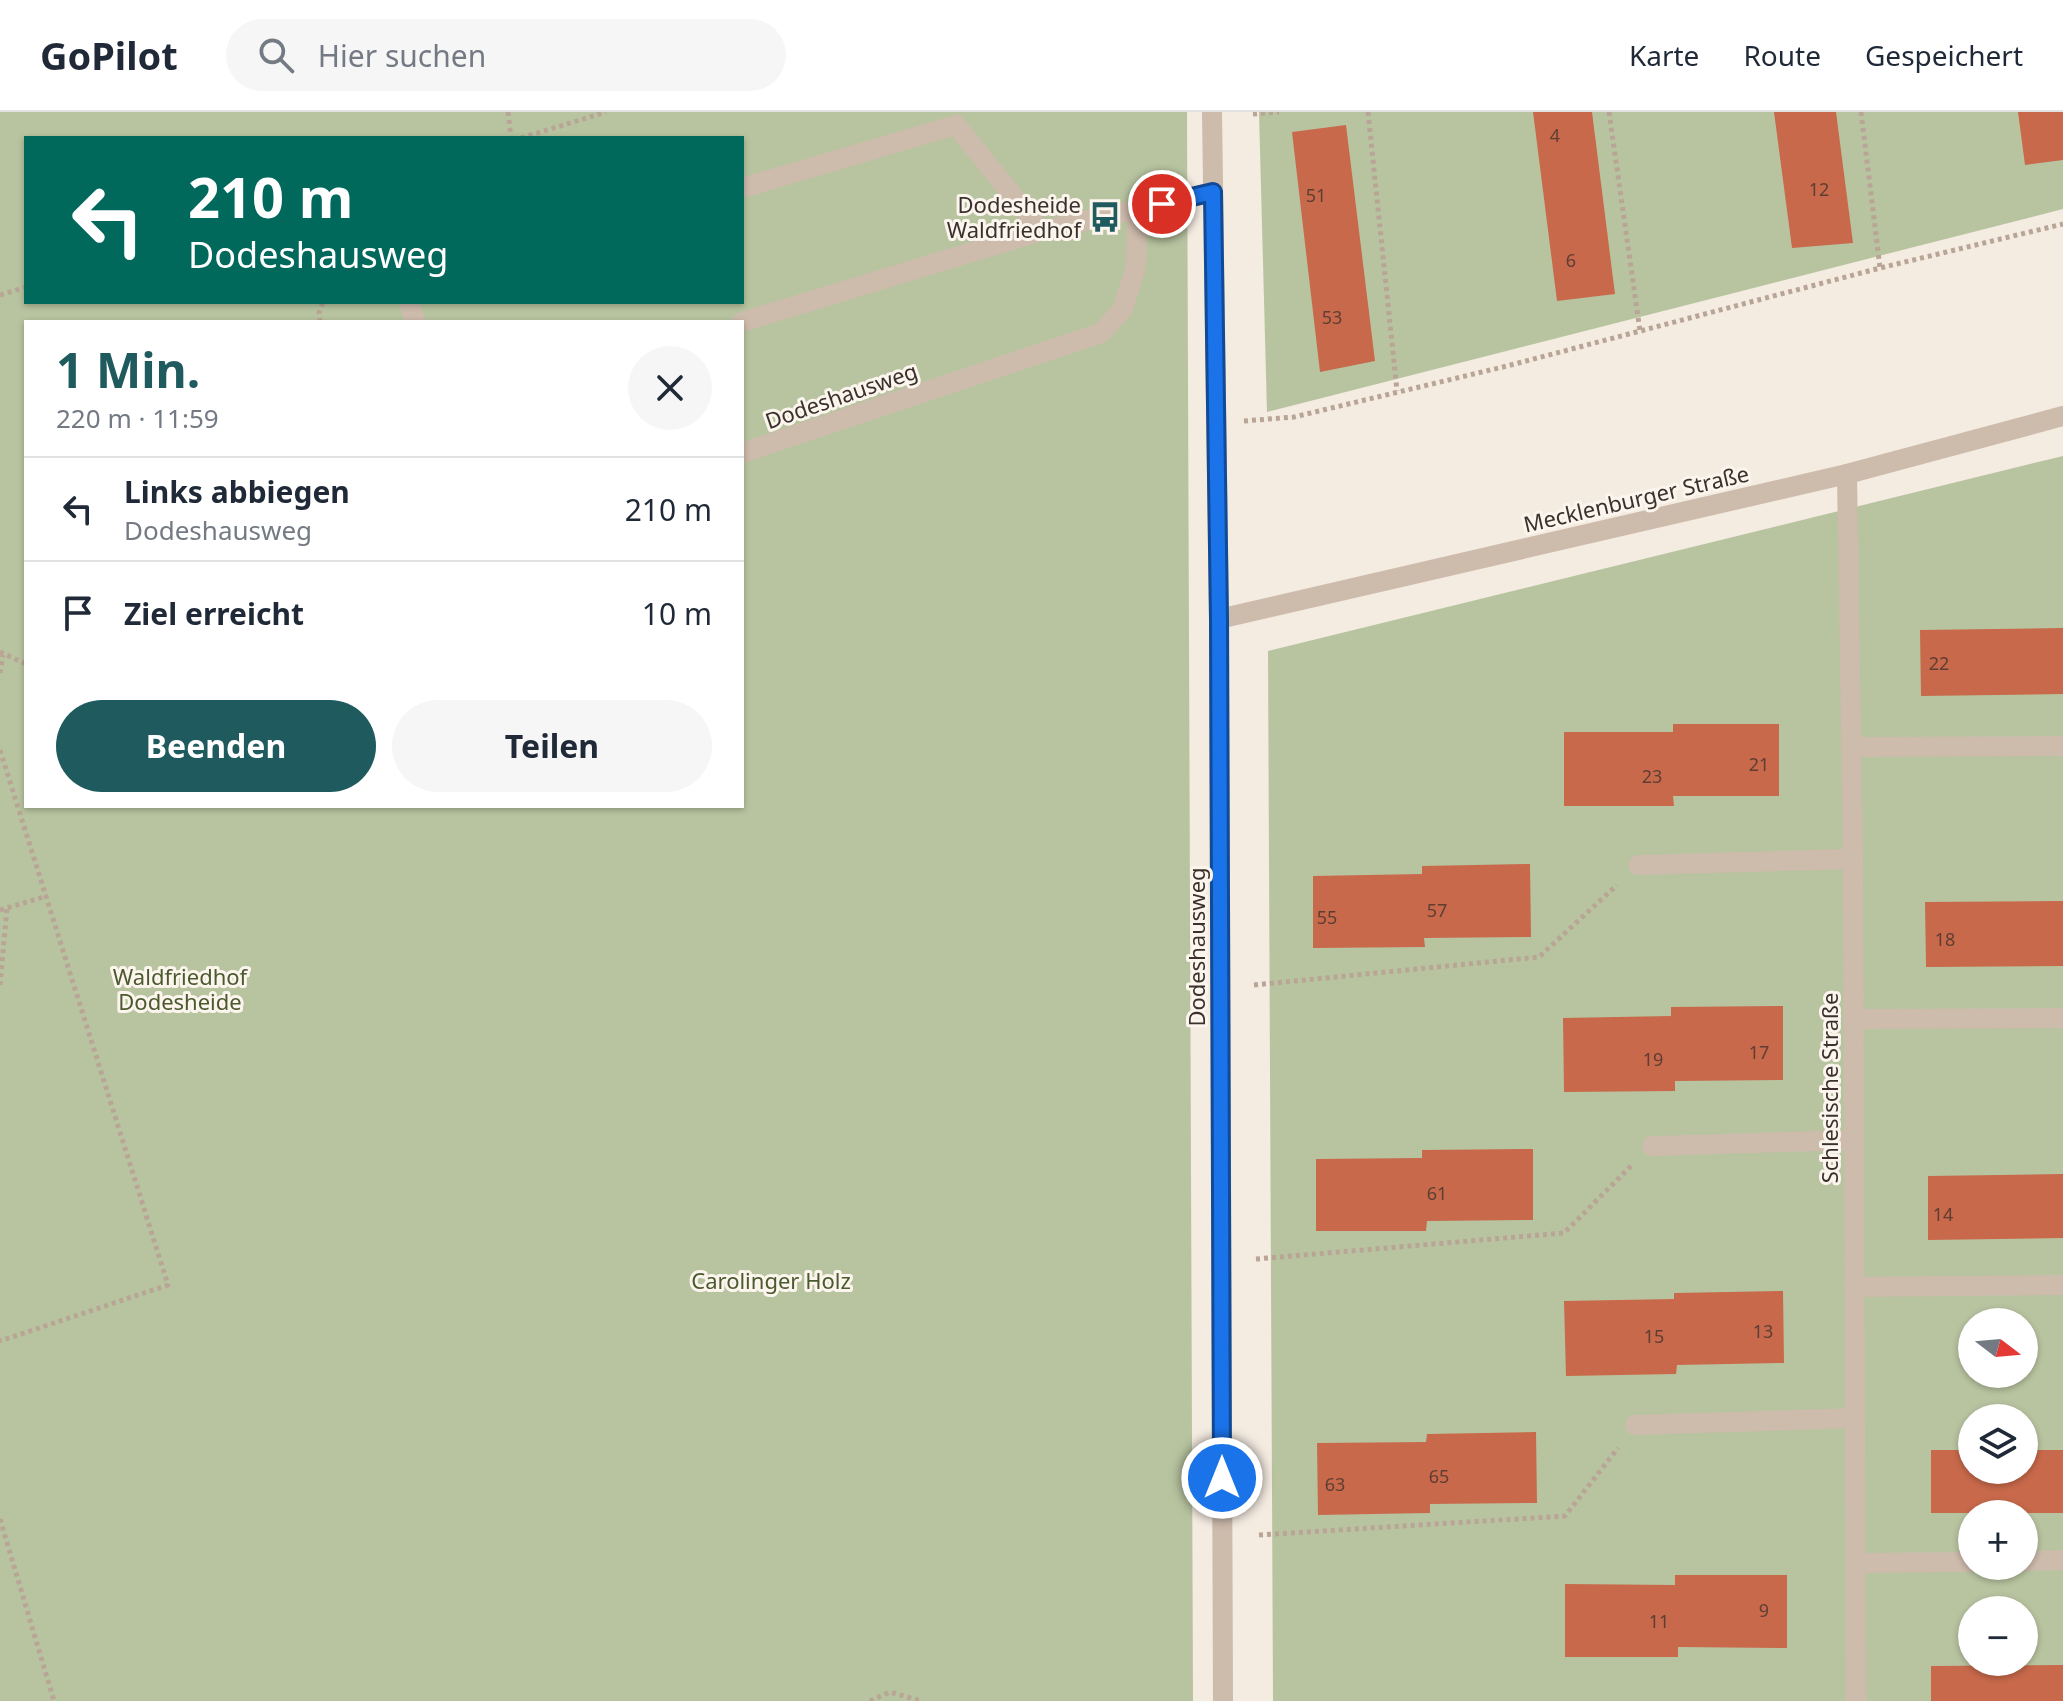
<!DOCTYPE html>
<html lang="de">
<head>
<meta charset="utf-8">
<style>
	:root { --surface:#fff; --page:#f6f6f7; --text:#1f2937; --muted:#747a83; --line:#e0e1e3; --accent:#1f5a5e }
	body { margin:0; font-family:"Noto Sans",sans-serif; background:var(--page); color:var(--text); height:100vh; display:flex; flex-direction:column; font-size:30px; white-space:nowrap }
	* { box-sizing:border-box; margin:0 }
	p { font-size:26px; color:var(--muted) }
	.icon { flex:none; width:44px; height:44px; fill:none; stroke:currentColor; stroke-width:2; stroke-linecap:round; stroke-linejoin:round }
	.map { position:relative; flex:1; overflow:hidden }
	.side { position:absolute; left:24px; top:208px; width:720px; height:488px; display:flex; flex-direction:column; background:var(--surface); border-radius:0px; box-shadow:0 2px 6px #0004 }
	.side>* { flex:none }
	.hud { position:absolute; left:24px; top:24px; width:720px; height:168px; border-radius:0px; box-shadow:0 2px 6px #0004; background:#00695c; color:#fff; overflow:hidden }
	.needle { width:52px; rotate:106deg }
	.controls { position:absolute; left:1958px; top:1196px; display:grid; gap:16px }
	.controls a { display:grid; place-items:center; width:80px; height:80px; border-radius:50%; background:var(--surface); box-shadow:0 2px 6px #0004; font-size:40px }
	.pin { position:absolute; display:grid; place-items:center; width:68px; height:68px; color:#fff; margin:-34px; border:4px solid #fff; border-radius:50%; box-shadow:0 2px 8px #0007 }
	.me { position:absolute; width:88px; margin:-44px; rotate:0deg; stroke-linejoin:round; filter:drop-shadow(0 0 6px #0008) }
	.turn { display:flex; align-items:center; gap:28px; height:168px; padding:0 32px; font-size:36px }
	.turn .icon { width:104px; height:104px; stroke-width:2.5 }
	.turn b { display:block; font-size:56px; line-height:68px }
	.round { display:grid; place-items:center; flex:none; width:84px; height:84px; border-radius:42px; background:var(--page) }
	.head { display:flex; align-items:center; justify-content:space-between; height:136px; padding:0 32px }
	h1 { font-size:48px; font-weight:700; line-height:60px; color:var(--accent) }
	.cta { display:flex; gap:16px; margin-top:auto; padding:16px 32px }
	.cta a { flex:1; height:92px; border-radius:48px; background:var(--accent); color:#fff; font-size:32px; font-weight:700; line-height:92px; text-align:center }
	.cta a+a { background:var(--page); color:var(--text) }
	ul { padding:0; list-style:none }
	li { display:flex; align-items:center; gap:24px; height:104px; padding:0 32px; border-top:2px solid var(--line) }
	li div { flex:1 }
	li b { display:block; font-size:30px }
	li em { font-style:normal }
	header { display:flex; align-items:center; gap:48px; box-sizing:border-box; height:112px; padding:0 40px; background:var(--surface); border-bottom:2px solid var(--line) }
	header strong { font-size:38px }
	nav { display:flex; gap:44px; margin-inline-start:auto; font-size:28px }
	.search { width:560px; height:72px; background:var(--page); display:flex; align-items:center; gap:20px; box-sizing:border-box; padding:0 28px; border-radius:44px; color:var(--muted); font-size:30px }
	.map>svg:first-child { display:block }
</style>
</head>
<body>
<header>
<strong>GoPilot</strong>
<div class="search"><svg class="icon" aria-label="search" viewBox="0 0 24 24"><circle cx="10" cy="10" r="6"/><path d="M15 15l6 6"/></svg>Hier suchen</div>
<nav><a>Karte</a><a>Route</a><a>Gespeichert</a></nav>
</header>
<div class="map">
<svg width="2063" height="1589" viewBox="0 0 2063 1589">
	<rect width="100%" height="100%" fill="#f4ebe1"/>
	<g fill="#b8c4a0" fill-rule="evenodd">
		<path d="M0 0H1187L1193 1589H0ZM26 26H742V190H26ZM26 210H742V694H26Z"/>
		<polygon points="1259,0 2063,0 2063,97 1267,300"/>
		<path d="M2063 344V1589H1273L1268 539ZM1972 1210H2024V1262H1972ZM1972 1306H2024V1358H1972ZM1972 1402H2024V1454H1972ZM1972 1498H2024V1550H1972Z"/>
	</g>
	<g fill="#c8694b">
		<polygon points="1533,0 1592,0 1615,182 1557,189"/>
		<polygon points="1774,0 1836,0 1853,131 1792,136"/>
		<polygon points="2018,0 2063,0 2063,48 2025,53"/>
		<polygon points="1346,13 1375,249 1320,260 1292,20"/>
		<polygon points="2063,516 2063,582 1921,584 1920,518"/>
		<polygon points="1673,612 1779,612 1779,684 1673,684 1674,694 1564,694 1564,620 1673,620"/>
		<polygon points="1530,752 1531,825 1424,826 1425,835 1313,836 1313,764 1422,762 1422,754"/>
		<polygon points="2063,789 2063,854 1926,855 1925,790"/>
		<polygon points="1783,894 1783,968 1675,969 1675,979 1564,980 1563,906 1671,904 1671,895"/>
		<polygon points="1533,1037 1533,1108 1427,1109 1426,1119 1316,1119 1316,1047 1422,1046 1422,1038"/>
		<polygon points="2063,1062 2063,1126 1928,1128 1928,1064"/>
		<polygon points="1783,1179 1784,1251 1677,1253 1676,1262 1566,1264 1564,1189 1674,1187 1674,1181"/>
		<polygon points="1536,1320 1537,1391 1430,1392 1430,1401 1318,1403 1317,1331 1426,1330 1427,1322"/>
		<polygon points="1931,1338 1972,1338 1972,1358 2024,1358 2024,1338 2063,1338 2063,1401 1931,1401"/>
		<polygon points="1675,1463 1787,1463 1787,1536 1678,1535 1678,1545 1565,1545 1565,1472 1675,1473"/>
		<polygon points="2063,1553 2063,1589 1931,1589 1931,1554"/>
	</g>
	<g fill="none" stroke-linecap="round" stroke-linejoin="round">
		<g stroke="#b9a596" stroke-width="5" stroke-dasharray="4 4" stroke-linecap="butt">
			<polyline points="508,0 511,26"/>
			<polyline points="1368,0 1397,279"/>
			<polyline points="1609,0 1640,219"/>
			<polyline points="1861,0 1880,156"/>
			<polyline points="1253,2 1279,0"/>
			<polyline points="521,26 606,0"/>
			<polyline points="0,183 26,175"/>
			<polyline points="320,210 319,201 323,190"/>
			<polyline points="1244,309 1294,305 1507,254 1880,156 2063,112"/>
			<polyline points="0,540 26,552"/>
			<polyline points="0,561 3,543"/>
			<polyline points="0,638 168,1173 0,1229"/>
			<polyline points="0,798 47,784"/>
			<polyline points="0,873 7,796"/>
			<polyline points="1254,873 1539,845 1617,773"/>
			<polyline points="1256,1147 1564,1121 1631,1054"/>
			<polyline points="0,1407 54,1589"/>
			<polyline points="1259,1423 1565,1404 1618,1336"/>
			<polyline points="870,1589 890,1580 921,1589"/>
		</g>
		<g stroke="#cdbbac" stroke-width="20">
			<polyline points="742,76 956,13 1041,119 742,210"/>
			<polyline points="409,190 415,210"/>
			<polyline points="742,341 1101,221 1123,197 1136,154 1137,97"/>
			<polyline points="1852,635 2063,634"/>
			<polyline points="1638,753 1853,747"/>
			<polyline points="1853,907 2063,906"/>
			<polyline points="1652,1034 1853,1028"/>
			<polyline points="1854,1175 2063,1173"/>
			<polyline points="1635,1313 1855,1306"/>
			<polyline points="2024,1449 2063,1448"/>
			<polyline points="1856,1451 1972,1450"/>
		</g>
		<g stroke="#cdbbac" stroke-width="20">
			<polyline points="1212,0 1219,507 1223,1589"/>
			<polyline points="1041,119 1213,80"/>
			<polyline points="1847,362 1853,747 1856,1589"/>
			<polyline points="1219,507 1847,362 2063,304"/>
		</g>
	</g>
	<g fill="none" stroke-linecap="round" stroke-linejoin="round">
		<defs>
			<polyline id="route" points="1162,92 1213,80 1219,507 1222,1366"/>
		</defs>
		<use href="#route" stroke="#114b97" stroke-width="20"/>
		<use href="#route" stroke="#1a73e8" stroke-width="14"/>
	</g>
	<defs>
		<symbol id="bus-bare" viewBox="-9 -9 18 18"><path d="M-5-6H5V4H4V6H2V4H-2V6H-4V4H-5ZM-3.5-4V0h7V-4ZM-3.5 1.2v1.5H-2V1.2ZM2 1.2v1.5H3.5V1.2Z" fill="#1f5a5e" stroke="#fbf5ee" stroke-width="2.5" paint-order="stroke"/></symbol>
	</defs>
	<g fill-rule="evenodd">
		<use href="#bus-bare" x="1083" y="83" width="44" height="44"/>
	</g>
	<g text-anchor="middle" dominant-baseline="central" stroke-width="6" stroke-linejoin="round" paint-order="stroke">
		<g font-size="18" fill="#5e3e33">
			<text x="1555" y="23">4</text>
			<text x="1819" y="77">12</text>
			<text x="1316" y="83">51</text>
			<text x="1571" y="148">6</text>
			<text x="1332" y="205">53</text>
			<text x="1939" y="551">22</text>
			<text x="1759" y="652">21</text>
			<text x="1652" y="664">23</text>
			<text x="1437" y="798">57</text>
			<text x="1327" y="805">55</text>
			<text x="1945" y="827">18</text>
			<text x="1759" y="940">17</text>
			<text x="1653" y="947">19</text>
			<text x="1437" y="1081">61</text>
			<text x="1943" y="1102">14</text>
			<text x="1763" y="1219">13</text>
			<text x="1654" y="1224">15</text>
			<text x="1439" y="1364">65</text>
			<text x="1335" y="1372">63</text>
			<text x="1764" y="1498">9</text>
			<text x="1659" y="1509">11</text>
		</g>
		<g font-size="22" fill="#3b302b" stroke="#fbf5ee" text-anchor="end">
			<text x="1081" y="92">Dodesheide<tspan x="1081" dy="25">Waldfriedhof</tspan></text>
		</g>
		<g font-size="22" fill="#3b302b" stroke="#fbf5ee">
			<text transform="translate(841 283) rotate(-19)">Dodeshausweg</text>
			<text transform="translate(1636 386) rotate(-13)">Mecklenburger Straße</text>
			<text transform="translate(1196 835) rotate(-90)">Dodeshausweg</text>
			<text transform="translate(1829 976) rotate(-90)">Schlesische Straße</text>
		</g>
		<g font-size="22" fill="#4a5a2e" stroke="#fbf5ee">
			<text x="180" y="864">Waldfriedhof<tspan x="180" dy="25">Dodesheide</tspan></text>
			<text x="771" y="1168">Carolinger Holz</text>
		</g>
	</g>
</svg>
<div class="controls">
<a><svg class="needle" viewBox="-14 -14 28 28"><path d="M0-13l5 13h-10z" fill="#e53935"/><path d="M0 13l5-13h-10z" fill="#747a83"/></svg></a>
<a><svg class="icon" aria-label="layers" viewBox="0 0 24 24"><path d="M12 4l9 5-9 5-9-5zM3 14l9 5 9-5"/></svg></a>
<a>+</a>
<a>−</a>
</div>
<div class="pin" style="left:1162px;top:92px;background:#d93025"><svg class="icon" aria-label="arrive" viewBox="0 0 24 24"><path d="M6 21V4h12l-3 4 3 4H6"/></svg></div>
<svg class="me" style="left:1222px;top:1366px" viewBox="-20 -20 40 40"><circle r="17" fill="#1a73e8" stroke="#fff" stroke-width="3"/><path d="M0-11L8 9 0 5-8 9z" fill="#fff"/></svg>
<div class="hud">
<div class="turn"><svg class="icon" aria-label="left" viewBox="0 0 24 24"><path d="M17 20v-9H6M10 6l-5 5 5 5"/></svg><div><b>210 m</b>Dodeshausweg</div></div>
</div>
<section class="side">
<div class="head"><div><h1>1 Min.</h1><p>220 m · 11:59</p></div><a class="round"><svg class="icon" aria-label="close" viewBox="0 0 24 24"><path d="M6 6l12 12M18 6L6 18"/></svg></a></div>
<ul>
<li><svg class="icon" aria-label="left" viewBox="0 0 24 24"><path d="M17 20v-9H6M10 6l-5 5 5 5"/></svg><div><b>Links abbiegen</b><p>Dodeshausweg</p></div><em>210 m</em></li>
<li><svg class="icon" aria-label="arrive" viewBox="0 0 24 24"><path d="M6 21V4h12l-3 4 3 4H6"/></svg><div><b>Ziel erreicht</b></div><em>10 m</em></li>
</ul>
<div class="cta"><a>Beenden</a><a>Teilen</a></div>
</section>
</div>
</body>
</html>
